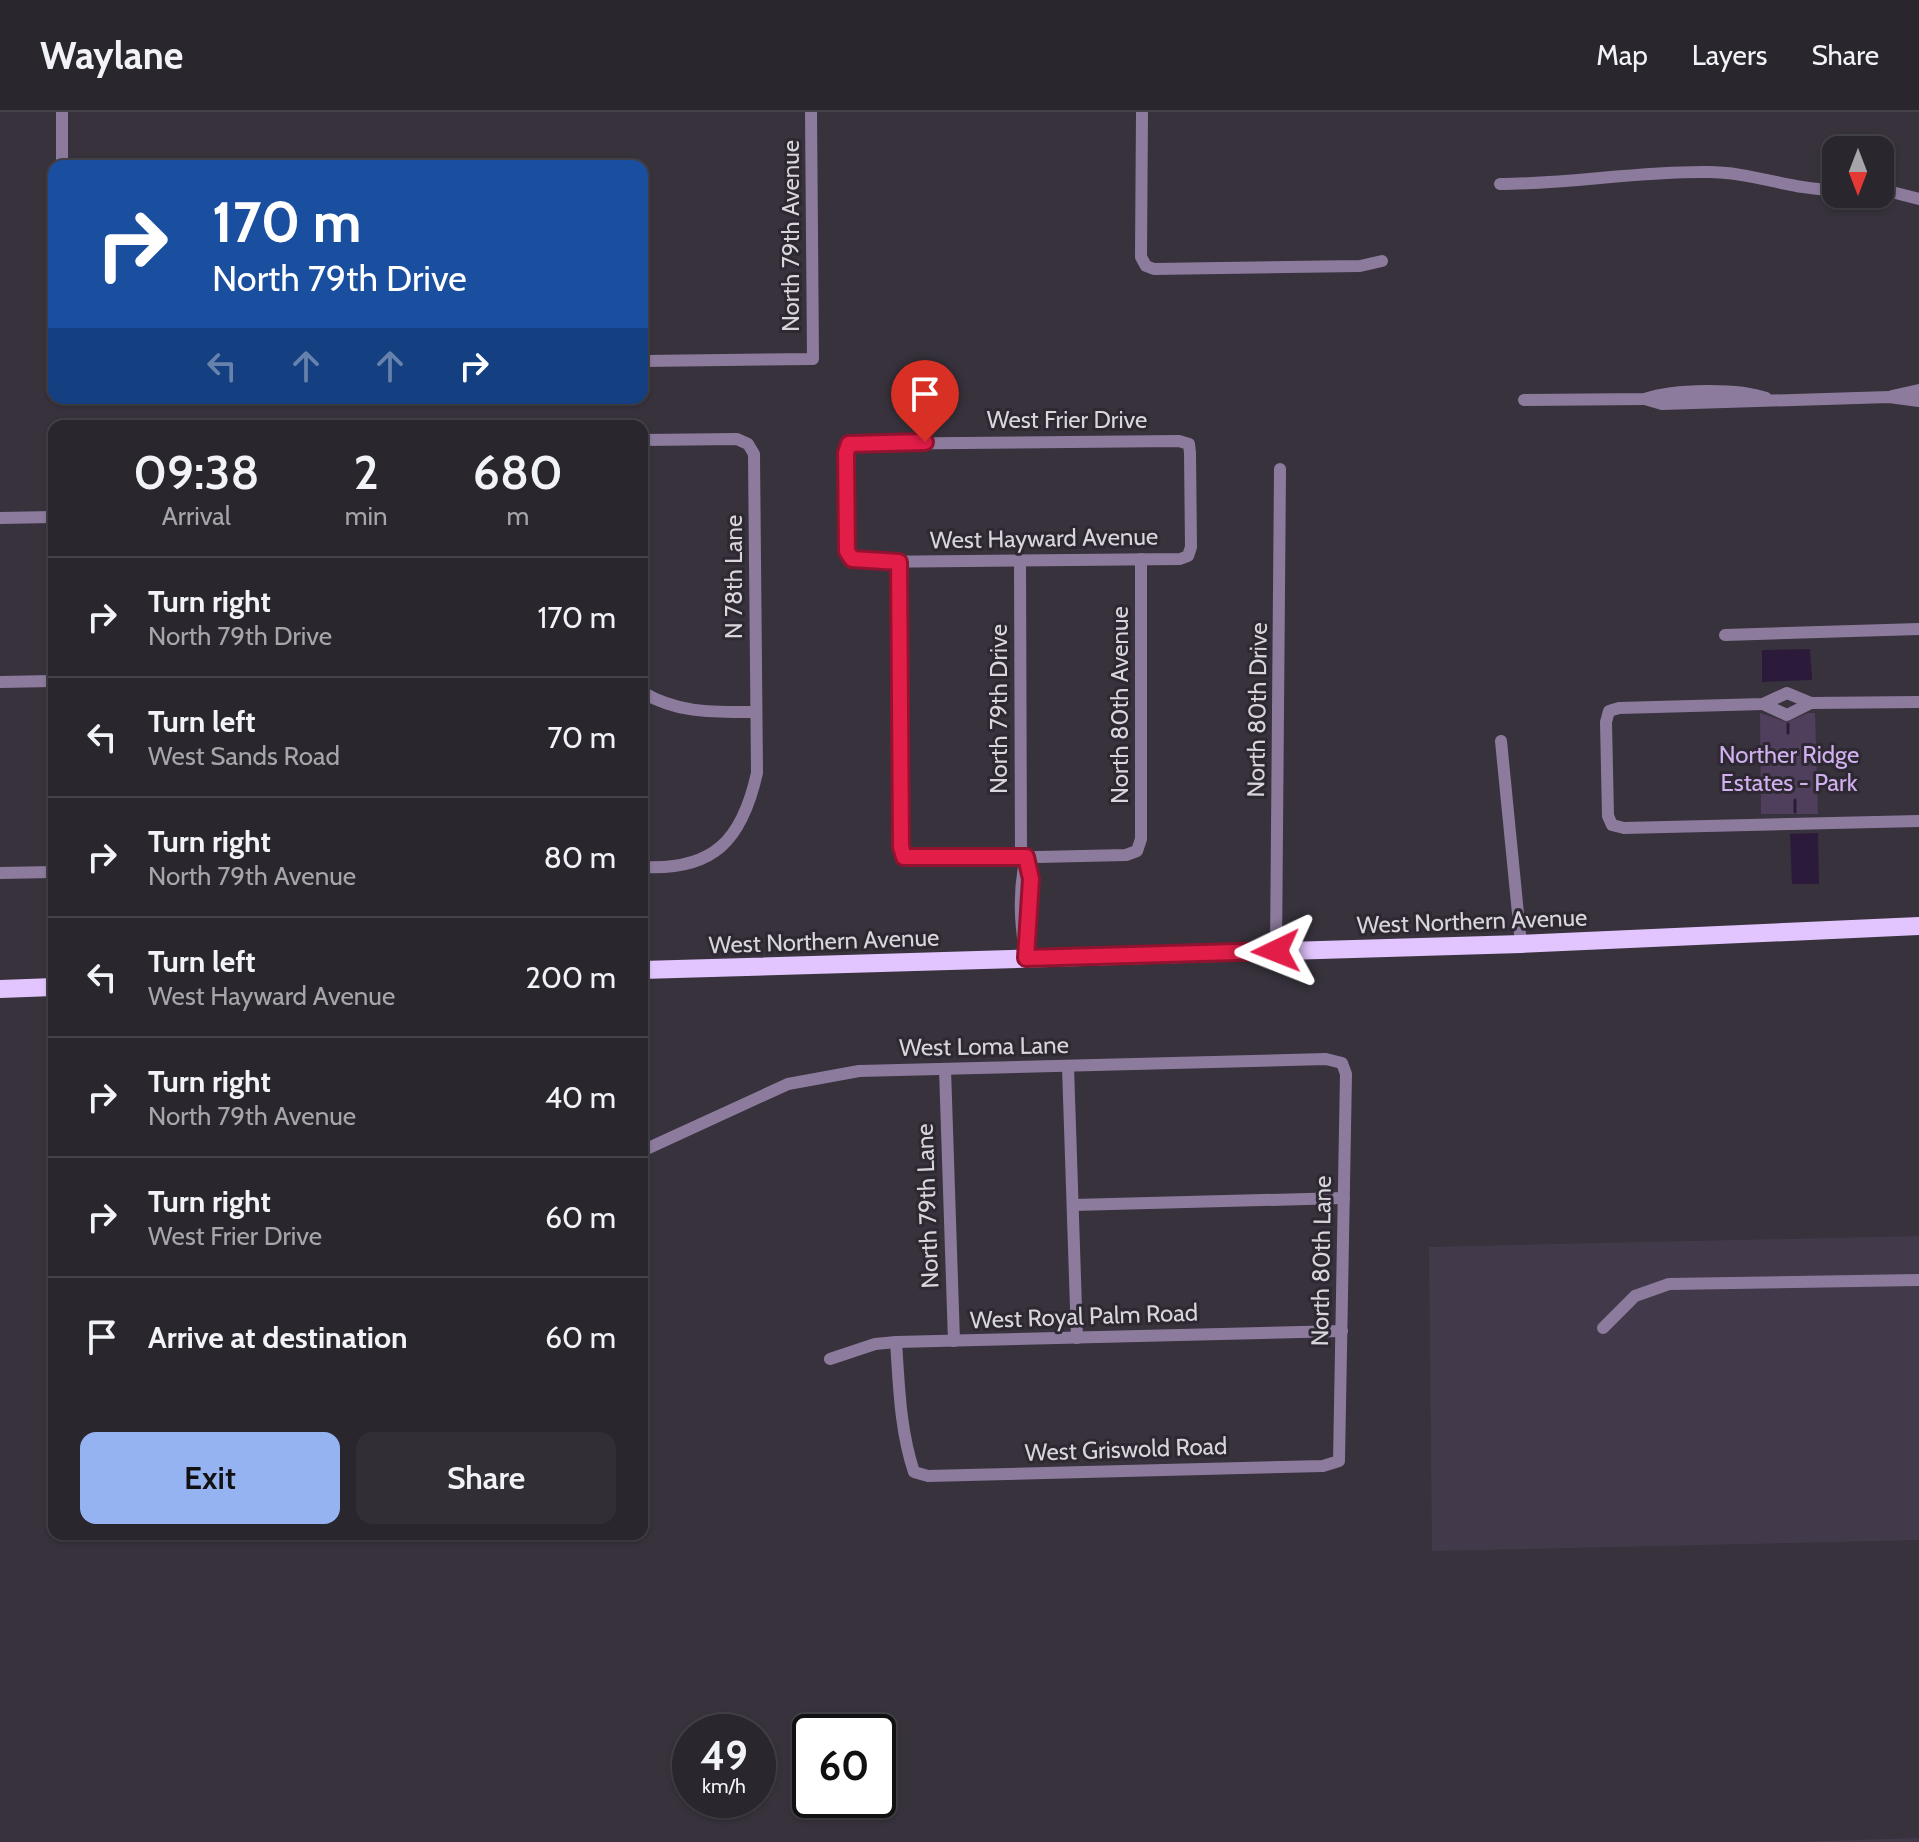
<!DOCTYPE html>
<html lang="en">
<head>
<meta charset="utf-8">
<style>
	:root { --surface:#29262d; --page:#312e35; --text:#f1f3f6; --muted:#a5a5aa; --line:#454349; --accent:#95b2f1 }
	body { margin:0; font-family:Cabin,sans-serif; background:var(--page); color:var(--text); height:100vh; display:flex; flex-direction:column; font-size:30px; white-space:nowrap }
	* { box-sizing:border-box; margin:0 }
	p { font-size:26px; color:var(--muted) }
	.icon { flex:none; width:44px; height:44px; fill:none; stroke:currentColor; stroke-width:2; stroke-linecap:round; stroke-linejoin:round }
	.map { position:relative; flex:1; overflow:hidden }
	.details { position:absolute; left:48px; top:308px; width:600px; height:1120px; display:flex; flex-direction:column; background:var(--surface); border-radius:16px; box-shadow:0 2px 6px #0004,0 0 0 2px var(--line) }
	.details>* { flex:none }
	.top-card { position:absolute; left:48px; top:48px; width:600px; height:244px; border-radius:16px; box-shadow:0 2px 6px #0004,0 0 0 2px var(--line); background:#1a4fa0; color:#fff; overflow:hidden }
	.needle { width:52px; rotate:180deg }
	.controls { position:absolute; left:1822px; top:24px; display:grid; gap:16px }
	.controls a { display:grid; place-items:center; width:72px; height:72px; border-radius:16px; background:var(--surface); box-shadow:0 2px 6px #0004,0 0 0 2px var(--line); font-size:40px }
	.speed { position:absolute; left:672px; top:1602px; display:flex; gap:16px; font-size:40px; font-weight:700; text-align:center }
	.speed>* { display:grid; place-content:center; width:104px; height:104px; border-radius:50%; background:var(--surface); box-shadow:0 2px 6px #0004,0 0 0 2px var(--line); line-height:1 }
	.speed small { font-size:20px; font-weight:400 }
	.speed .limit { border:4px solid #111; border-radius:12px; background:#fff; color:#111 }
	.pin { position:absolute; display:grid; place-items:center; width:68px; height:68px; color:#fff; margin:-82px -34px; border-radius:50% 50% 50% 0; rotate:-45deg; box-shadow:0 0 8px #0007 }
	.pin .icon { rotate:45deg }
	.me { position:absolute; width:88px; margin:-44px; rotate:268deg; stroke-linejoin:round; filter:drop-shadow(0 0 6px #0008) }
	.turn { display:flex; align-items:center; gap:28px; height:168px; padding:0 32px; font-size:36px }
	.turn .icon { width:104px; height:104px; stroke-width:2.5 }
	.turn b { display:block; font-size:56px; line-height:68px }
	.lanes { display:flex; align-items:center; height:76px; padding:0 32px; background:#0003; justify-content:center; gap:40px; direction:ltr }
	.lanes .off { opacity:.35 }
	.eta { display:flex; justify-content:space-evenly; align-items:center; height:136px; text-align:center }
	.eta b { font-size:48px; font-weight:600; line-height:56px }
	.button { display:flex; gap:16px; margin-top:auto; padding:16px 32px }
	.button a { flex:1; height:92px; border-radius:16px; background:var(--accent); color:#111; font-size:32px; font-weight:600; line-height:92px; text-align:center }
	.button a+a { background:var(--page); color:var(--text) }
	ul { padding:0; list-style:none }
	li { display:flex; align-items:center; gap:24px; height:120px; padding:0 32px; border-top:2px solid var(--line) }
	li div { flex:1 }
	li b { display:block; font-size:30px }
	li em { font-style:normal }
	header { display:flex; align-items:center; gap:48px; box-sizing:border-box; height:112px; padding:0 40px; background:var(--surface); border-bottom:2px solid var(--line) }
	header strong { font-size:38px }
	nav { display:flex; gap:44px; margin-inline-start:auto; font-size:28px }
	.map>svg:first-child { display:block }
</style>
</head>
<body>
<header>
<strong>Waylane</strong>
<nav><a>Map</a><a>Layers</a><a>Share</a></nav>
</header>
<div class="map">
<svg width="1919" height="1730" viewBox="0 0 1919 1730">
	<rect width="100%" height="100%" fill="#37323c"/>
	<g fill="#423a4a">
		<polygon points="1919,1124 1919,1428 1432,1439 1429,1135"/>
		<polygon points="1919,1726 1919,1730 1787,1730"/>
	</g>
	<polygon fill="#4f3f5d" points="1808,601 1815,601 1818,702 1761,702 1760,601 1787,610"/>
	<g fill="#2c1a3b">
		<polygon points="1810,537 1812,568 1762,570 1762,538"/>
		<polygon points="1818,721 1819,772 1792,772 1790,722"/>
	</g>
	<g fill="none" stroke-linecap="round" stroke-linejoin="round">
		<g stroke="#2c1a3b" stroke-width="3">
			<polyline points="1788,612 1788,621"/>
			<polyline points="1795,688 1795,700"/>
		</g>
		<g stroke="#8d7b9e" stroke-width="12">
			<polyline points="1142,0 1141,145 1146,154 1154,157 1360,154 1382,149"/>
			<polyline points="62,54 62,0"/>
			<path d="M1500 72C1570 72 1638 59 1708 60 1752 60 1792 78 1836 78"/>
			<polyline points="1880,77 1919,87"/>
			<polyline points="642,249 813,247 811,0"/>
			<polyline points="1892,284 1919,278"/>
			<polyline points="1645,287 1662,292 1889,285 1919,289"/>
			<path d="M1524 288 1645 287C1674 277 1738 276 1766 286"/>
			<path d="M642 328 737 327 748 332 754 342 757 661C742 728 714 759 642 755"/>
			<polygon points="1179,329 1189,332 1190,341 1191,435 1188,444 1180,447 863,450 852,447 847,439 846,341 849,332"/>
			<polyline points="0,406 54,405"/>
			<polyline points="1020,448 1021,745"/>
			<polyline points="899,450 901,735 904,745 915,748 1126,743 1137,739 1141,727 1141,447"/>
			<polyline points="1725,523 1919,517"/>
			<polyline points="0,570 54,569"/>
			<path d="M642 580C679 602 714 600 755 600"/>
			<polyline points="1919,590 1811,591 1787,581 1763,592 1619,596 1609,599 1606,610 1608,704 1612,713 1624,716 1919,709"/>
			<polyline points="1763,592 1787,603 1811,591"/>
			<polyline points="1501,629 1521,832"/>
			<path d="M1026 745C1018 780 1020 811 1026 846"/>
			<polyline points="1027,748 1031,767 1028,833"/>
			<polyline points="0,761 54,760"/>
			<polyline points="1276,839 1280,357"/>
			<polyline points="1068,955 1077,1226"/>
			<polyline points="945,957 954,1229"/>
			<path d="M642 1039 788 972 859 959 1326 947 1342 951 1346 962 1339 1349 1323 1354 928 1364 914 1360C900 1318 899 1274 896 1230"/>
			<polyline points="1073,1093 1344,1086"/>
			<polyline points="1603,1216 1635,1184 1669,1172 1919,1168"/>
			<polyline points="830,1247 875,1232 896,1230 1342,1219"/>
		</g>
		<g stroke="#e2c5fe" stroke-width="18">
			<polyline points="642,858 1521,832 1919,814"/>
			<polyline points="0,877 54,875"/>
		</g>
	</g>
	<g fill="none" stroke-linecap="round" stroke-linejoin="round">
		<defs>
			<polyline id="route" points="925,330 849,332 846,341 847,439 852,447 899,450 901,735 904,745 1026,745 1031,767 1026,846 1276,839"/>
		</defs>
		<use href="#route" stroke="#92132f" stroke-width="20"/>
		<use href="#route" stroke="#e11d48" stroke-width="14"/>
	</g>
	<g text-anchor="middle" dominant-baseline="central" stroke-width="6" stroke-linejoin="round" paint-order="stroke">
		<g font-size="24" fill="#d9d5dc" stroke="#2d2832">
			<text transform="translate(790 124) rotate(-90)">North 79th Avenue</text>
			<text x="1067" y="307">West Frier Drive</text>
			<text transform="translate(1044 426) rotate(-1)">West Hayward Avenue</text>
			<text transform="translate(733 465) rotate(-90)">N 78th Lane</text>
			<text transform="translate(1119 593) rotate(-90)">North 80th Avenue</text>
			<text transform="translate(998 597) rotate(-90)">North 79th Drive</text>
			<text transform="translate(1257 598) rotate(-89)">North 80th Drive</text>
			<text transform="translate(1472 809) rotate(-2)">West Northern Avenue</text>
			<text transform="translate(824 829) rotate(-2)">West Northern Avenue</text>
			<text transform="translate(984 934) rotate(-1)">West Loma Lane</text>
			<text transform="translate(927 1094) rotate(-92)">North 79th Lane</text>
			<text transform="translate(1321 1149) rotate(-89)">North 80th Lane</text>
			<text transform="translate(1084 1204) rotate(-2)">West Royal Palm Road</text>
			<text transform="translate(1126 1337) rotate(-2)">West Griswold Road</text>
		</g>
		<g font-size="24" fill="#d1b0ef" stroke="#2d2832">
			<text x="1789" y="642">Norther Ridge<tspan x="1789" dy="28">Estates - Park</tspan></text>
		</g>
	</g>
</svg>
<div class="controls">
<a><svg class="needle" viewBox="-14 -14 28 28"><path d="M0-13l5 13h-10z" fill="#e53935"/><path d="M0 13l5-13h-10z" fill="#a5a5aa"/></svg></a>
</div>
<div class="speed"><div>49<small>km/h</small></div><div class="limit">60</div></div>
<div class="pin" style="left:925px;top:330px;background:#d93025"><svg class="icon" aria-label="arrive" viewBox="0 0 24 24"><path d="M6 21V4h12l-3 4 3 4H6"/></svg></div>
<svg class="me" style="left:1276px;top:839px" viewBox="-20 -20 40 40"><path d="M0-17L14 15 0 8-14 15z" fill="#e11d48" stroke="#fff" stroke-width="4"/></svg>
<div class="top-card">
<div class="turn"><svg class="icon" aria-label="right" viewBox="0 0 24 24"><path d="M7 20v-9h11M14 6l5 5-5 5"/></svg><div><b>170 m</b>North 79th Drive</div></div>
<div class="lanes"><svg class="icon off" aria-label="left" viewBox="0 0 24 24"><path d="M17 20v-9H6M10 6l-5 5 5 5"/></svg><svg class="icon off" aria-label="ahead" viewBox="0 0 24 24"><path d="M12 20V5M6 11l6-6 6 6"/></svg><svg class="icon off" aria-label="ahead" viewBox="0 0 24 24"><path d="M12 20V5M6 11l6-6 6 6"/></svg><svg class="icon" aria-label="right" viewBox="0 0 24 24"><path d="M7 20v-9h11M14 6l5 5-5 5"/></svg></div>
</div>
<section class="details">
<div class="eta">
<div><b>09:38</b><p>Arrival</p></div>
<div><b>2</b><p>min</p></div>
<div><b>680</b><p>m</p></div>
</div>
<ul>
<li><svg class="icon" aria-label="right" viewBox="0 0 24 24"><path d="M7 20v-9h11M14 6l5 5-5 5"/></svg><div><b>Turn right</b><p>North 79th Drive</p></div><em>170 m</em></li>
<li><svg class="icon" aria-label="left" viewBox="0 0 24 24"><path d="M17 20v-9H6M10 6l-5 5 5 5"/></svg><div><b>Turn left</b><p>West Sands Road</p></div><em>70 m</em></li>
<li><svg class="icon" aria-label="right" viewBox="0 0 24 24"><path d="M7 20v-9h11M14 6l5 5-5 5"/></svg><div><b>Turn right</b><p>North 79th Avenue</p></div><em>80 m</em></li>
<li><svg class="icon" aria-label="left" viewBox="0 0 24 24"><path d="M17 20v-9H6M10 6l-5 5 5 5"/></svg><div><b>Turn left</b><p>West Hayward Avenue</p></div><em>200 m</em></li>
<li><svg class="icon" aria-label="right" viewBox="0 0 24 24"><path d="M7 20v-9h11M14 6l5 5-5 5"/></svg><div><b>Turn right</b><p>North 79th Avenue</p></div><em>40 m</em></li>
<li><svg class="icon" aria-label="right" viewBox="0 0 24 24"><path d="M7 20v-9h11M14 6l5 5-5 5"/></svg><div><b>Turn right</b><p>West Frier Drive</p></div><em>60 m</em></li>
<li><svg class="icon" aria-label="arrive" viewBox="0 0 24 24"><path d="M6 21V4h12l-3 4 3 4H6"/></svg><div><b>Arrive at destination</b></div><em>60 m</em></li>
</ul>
<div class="button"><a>Exit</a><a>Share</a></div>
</section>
</div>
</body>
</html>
